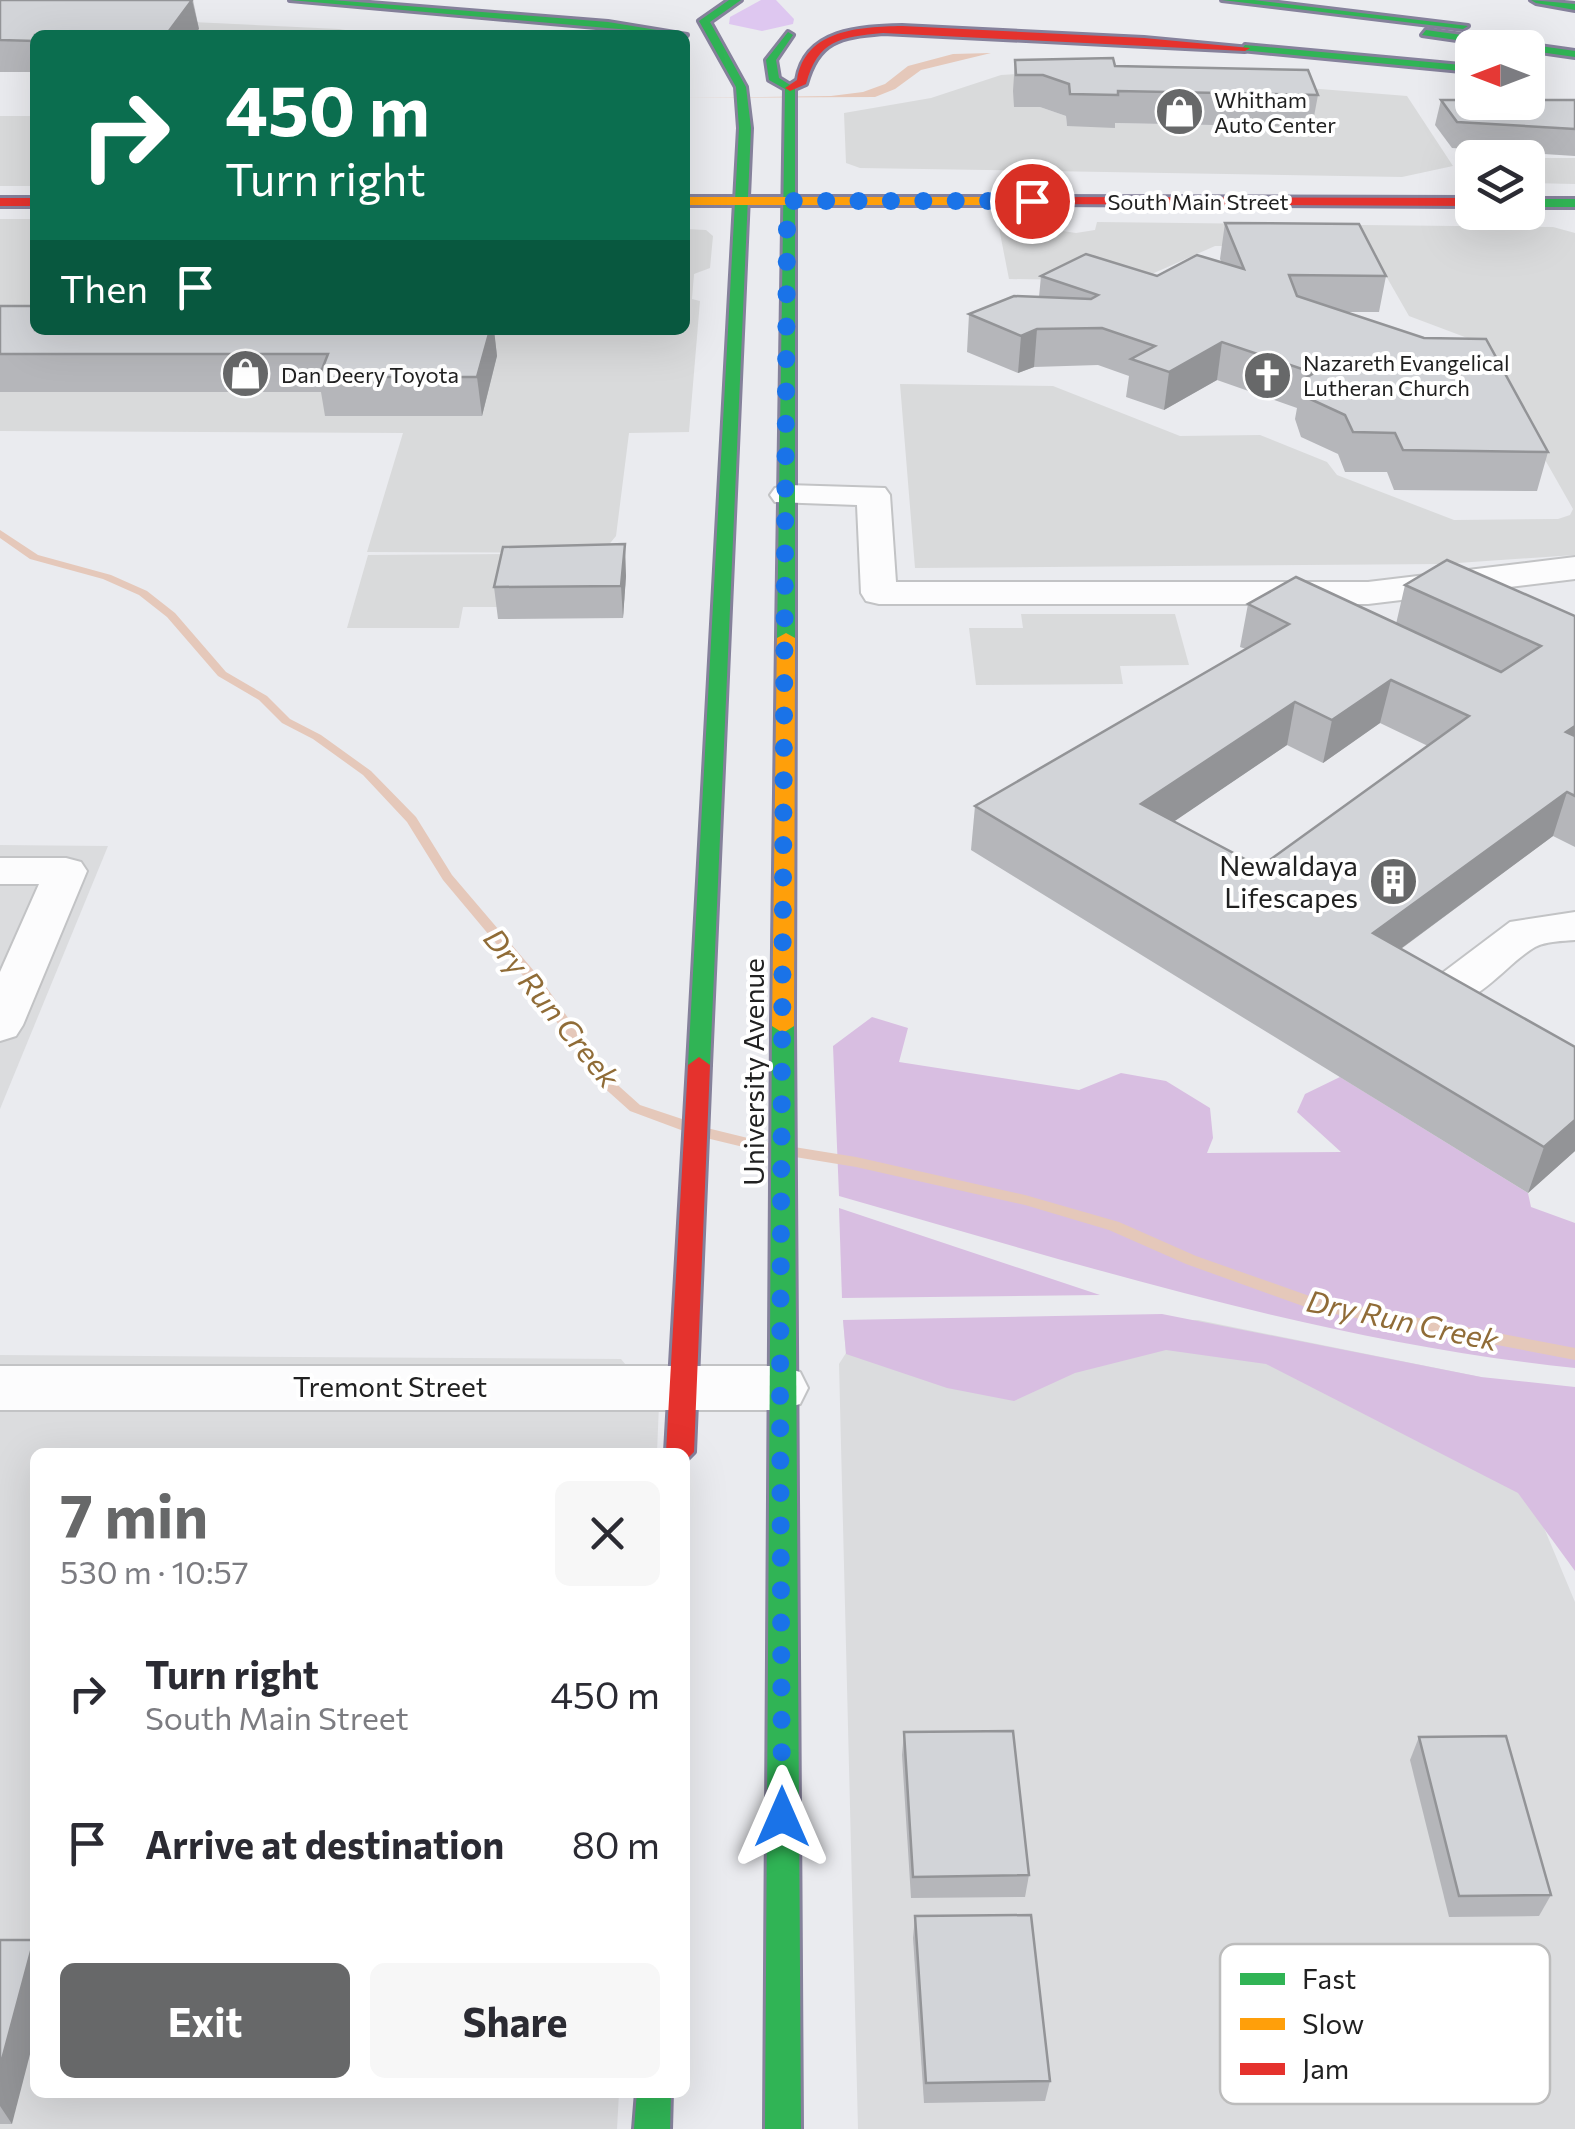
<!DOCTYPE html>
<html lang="en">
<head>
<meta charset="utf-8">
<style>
	:root { --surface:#fff; --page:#f7f7f7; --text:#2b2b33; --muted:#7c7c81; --accent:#676869 }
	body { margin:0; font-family:Commissioner,sans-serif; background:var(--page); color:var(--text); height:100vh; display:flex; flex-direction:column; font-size:38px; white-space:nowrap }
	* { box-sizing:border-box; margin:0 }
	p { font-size:32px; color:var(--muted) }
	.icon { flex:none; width:55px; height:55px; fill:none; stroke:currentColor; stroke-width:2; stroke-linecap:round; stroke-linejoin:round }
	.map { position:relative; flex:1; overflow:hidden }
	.details { position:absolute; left:30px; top:1448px; width:660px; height:650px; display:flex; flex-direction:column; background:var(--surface); border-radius:15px; box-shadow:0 10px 40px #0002 }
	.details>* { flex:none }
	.banner { position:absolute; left:30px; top:30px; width:660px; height:305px; border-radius:15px; box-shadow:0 10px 40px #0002; background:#0b6e4f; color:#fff; overflow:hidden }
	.needle { width:65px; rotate:270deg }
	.fabs { position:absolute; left:1455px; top:30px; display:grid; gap:20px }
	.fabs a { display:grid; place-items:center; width:90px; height:90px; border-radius:15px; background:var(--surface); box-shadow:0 10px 40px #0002; font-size:50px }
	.pin { position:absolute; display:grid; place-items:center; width:85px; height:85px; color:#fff; margin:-42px; border:5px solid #fff; border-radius:50%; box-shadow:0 2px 10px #0007 }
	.me { position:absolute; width:110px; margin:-55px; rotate:0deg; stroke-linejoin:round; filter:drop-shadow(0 0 8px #0008) }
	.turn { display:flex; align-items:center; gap:35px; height:210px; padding:0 30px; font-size:45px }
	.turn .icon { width:130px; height:130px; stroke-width:2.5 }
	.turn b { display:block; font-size:70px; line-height:85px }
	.then { display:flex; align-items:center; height:95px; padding:0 30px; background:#0003; gap:20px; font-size:38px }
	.round { display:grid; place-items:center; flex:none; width:105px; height:105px; border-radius:15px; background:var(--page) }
	.summary { display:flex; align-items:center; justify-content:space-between; height:170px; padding:0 30px }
	h1 { font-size:60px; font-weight:700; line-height:75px; color:var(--accent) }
	.button { display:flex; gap:20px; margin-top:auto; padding:20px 30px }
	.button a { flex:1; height:115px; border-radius:15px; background:var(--accent); color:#fff; font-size:40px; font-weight:700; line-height:115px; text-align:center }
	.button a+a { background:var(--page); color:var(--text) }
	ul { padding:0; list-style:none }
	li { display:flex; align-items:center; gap:30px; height:150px; padding:0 30px }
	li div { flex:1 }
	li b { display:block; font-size:38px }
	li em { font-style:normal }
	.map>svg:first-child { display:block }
</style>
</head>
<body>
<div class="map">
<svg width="1575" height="2129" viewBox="0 0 1575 2129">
	<rect width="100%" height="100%" fill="#eaebef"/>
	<g fill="#dbdcde">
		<polygon points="0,845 108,846 0,1109"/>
		<polygon points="843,1320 1198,1320 1481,1377 1575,1602 1575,2129 858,2129 839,1364 846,1353"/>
		<polygon points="0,1355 621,1359 659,1405 657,1452 35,1452 35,2092 619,2093 617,2129 0,2129"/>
	</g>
	<polygon fill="#dec7f0" points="761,0 776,0 794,19 793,24 762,31 729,24 730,17"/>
	<g fill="#d8bee1">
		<path d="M872 1017 908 1028 899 1062 1079 1090 1121 1073 1166 1081 1210 1108 1213 1138 1207 1153 1341 1152 1297 1112 1305 1094 1340 1077 1528 1193 1531 1207 1575 1223V1368C1323 1342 1082 1265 839 1196L833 1046Z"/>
		<polygon points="839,1208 1100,1295 842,1298"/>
		<polygon points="1162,1314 1481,1377 1575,1387 1575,1571 1518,1493 1266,1364 1166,1350 1075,1373 1014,1401 947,1388 846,1354 843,1320"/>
	</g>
	<g fill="#d9dadb" fill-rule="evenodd">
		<polygon points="0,13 339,29 376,35 195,35 198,30"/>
		<path d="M1017 74 1257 84 1407 96 1453 166 1402 177 860 168 846 163 844 113 931 98 1001 75ZM1040 107 1311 127 1114 123 1067 126 1066 116Z"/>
		<rect x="0" y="116" width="35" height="70"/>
		<polygon points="1528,158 1575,158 1575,184 1528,183"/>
		<polygon points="0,219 35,219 35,300 22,321 35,330 685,330 685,229 706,230 713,236 710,268 694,274 692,299 700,301 689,432 629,433 616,536 602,553 367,552 403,433 0,431 0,392 334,392 326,416 481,416 497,357 0,343"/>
		<polygon points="1097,222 1553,227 1575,233 1575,555 1443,564 915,568 900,384 1053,386 1180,436 1260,435 1327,462 1337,475 1454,520 1558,519 1570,515 1573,509 1478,342 1409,316 1378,262 1329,246 1215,246 1136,281 1009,279 998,223 1050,223 1056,230 1076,233 1095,230"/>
		<polygon points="510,554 500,607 463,607 459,628 347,628 368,555"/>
		<polygon points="1021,614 1175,614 1189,665 1120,666 1123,684 976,685 969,628 1023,628"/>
	</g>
	<polygon fill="#e5c8ba" points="991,53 921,70 895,89 875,97 685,98 831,96 863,92 885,84 908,66 953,54"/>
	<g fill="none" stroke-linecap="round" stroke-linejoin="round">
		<g fill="#e5c8ba" fill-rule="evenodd">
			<polygon points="0,530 38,555 111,575 147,591 175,613 226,672 267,696 290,719 321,735 371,771 416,817 452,875 540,978 611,1079 640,1105 691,1122 693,1126 691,1130 681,1130 630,1111 601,1085 530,984 443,880 407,822 363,775 313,739 282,723 259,700 218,676 167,617 139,595 103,579 30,559 0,538"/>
			<polygon points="707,1128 768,1143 773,1144 775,1148 773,1152 768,1153 702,1137 700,1133"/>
			<polygon points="794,1147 856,1157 1025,1195 1119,1222 1196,1256 1315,1298 1575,1348 1575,1360 1314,1310 1186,1264 1109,1230 1025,1205 856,1167 789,1156 787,1152 789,1148"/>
		</g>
		<defs>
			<g id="street">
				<polygon points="787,485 885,488 890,495 896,582 1368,582 1575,557 1575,579 1368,604 879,604 866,601 861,593 857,505 775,502 770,495 775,488"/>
				<polygon points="0,858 66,858 81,862 87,871 23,1025 16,1036 0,1041 0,972 39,884 0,884"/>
				<path d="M1575 912V940C1563 941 1546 941 1535 947 1502 966 1475 1013 1433 1002L1426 991 1433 980 1510 922Z"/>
				<polygon points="0,1366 780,1366 800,1372 808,1388 800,1404 780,1410 0,1410"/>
			</g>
			<g id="fast">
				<polygon points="290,0 332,0 608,22 687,35"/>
				<polygon points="729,0 741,0 710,22 746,87 751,128 710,1065 699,1073 688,1065 739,128 736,87 699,21"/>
				<polygon points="1222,0 1254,0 1468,26 1463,29"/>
				<polygon points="1531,0 1575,4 1575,10 1536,3"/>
				<polygon points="1426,30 1575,51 1575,57 1422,35"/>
				<polygon points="788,32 793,35 776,60 779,78 795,88 795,638 786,643 777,638 785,89 769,80 766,60"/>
				<polygon points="1245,45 1472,66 1472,72 1241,50"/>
				<rect x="1528" y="199" width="47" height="8"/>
				<polygon points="783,1019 794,1026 801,2129 765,2129 772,1026"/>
				<polygon points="637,2092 671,2092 670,2129 634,2129"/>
			</g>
			<g id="slow">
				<polygon points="685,197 1037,197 1043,201 1037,205 685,205"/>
				<polygon points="786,633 795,638 794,1026 783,1033 772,1026 777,638"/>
			</g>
			<g id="jam">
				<path d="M902 26 1144 38 1250 48 1245 51 883 33C840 37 818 40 806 84L790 91 785 88 797 80C805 29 860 27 902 26Z"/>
				<polygon points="1037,197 1472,198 1472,206 1033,204 1031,201"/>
				<rect x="0" y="198" width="35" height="8"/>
				<polygon points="699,1057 710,1065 694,1452 685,1461 685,1452 666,1452 688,1065"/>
			</g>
		</defs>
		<use href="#street" stroke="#c2c3c5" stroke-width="4"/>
		<use href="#fast" stroke="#85819b" stroke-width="6"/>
		<use href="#slow" stroke="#85819b" stroke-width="6"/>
		<use href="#jam" stroke="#85819b" stroke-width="6"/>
		<use href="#street" fill="#fcfcfd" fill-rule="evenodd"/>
		<use href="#fast" fill="#30b455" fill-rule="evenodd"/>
		<use href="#slow" fill="#ff9f0a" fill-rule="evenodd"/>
		<use href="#jam" fill="#e5322d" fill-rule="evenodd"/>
	</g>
	<g fill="#b5b6ba" fill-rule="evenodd">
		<polygon points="0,0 193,0 199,29 35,35 35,72 0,72"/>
		<polygon points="1015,60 1115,66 1318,95 1312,127 1115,123 1115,128 1067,126 1066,116 1040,107 1014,107 1013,91"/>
		<polygon points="1441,100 1575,100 1575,156 1452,148 1435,125"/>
		<polygon points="1225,223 1386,276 1379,312 1347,312 1548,452 1537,491 1394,490 1387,472 1345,472 1338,454 1301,437 1295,419 1297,408 1217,380 1164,410 1126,397 1129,376 1098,365 1034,367 1018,373 967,352 969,314 1039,297 1041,276 1157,276 1222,263 1220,259"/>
		<polygon points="0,306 35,330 494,330 497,356 482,416 325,416 321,392 0,392"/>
		<polygon points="626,576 623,618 498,619 494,587"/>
		<path d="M1405 585 1575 616V847L1553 836 1401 949 1575 1151 1528 1193 971 850 975 806 1246 649 1240 647 1248 604 1396 624ZM1380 723 1428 746 1260 867 1174 821 1287 745 1323 763Z"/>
		<polygon points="904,1732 1029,1875 1025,1897 911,1898 902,1755"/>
		<polygon points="1419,1737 1551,1895 1539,1916 1449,1917 1410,1760"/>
		<polygon points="915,1916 1050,2081 1045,2101 924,2103 913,1938"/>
		<polygon points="0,1940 12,2124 0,2124"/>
	</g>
	<g fill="#939497">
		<polygon points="192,0 199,29 194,35 166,35"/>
		<polygon points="1037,329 1034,367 1018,373 1021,336"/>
		<polygon points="490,330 494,330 497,356 482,416 477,377"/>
		<polygon points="1222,342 1217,380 1164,410 1169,372"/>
		<polygon points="625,544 626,576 623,618 621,586"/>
		<polygon points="1391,680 1380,723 1323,763 1332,720"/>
		<polygon points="1295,702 1287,745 1135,848 1141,804"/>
		<polygon points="1575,726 1575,760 1566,732"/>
		<polygon points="1567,792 1553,836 1361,978 1373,933"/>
		<polygon points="1575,1120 1575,1151 1528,1193 1544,1147"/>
		<polygon points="34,1940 35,1942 35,2035 12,2124 0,2106 0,2067"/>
	</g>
	<g fill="#d2d4d8" stroke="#939497" stroke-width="2.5" fill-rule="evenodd">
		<polygon points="0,0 192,0 166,35 35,35 35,41 0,40"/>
		<polygon points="1113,58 1115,66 1308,70 1318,95 1118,91 1118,95 1070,94 1069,84 1043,75 1016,75 1015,60"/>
		<polygon points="1441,100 1472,100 1472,102 1528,102 1528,100 1575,100 1575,129 1457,122"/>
		<polygon points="1225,223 1359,224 1386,276 1289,275 1297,296 1424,338 1486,339 1548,452 1403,450 1395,433 1353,432 1345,415 1308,398 1302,380 1314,373 1222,342 1169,372 1131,359 1155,346 1102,328 1037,329 1021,336 969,314 1014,296 1091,299 1098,295 1041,276 1086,254 1157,276 1197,255 1244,269"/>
		<polygon points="0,306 35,306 35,330 490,330 477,377 319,377 328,354 0,354"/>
		<polygon points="625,544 621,586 494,587 503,547"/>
		<path d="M1447 560 1575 616V726L1566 732 1575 736V796L1567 792 1373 933 1575 1047V1120L1544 1147 975 806 1289 624 1248 604 1296 577 1501 672 1541 646 1405 585ZM1391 680 1469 716 1260 867 1141 804 1295 702 1332 720Z"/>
		<polygon points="1013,1731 1029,1875 913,1877 904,1732"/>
		<polygon points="1506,1736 1551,1895 1459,1896 1419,1737"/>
		<polygon points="1031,1915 1050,2081 926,2083 915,1916"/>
		<polygon points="0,1940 34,1940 0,2067"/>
	</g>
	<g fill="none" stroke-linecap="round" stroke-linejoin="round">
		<polyline stroke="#1a73e8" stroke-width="18" stroke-dasharray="0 32.4" points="782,1817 780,1388 787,219 790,201 1032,201"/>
	</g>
	<defs>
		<symbol id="shop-disc" viewBox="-11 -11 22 22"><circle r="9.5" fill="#676869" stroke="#fff"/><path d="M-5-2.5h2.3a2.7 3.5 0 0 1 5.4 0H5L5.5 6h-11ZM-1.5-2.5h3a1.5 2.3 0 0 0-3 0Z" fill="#fff"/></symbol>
		<symbol id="church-disc" viewBox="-11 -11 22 22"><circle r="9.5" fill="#676869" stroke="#fff"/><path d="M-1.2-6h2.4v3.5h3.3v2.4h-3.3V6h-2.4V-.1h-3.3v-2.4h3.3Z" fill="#fff"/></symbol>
		<symbol id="building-disc" viewBox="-11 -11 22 22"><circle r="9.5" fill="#676869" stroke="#fff"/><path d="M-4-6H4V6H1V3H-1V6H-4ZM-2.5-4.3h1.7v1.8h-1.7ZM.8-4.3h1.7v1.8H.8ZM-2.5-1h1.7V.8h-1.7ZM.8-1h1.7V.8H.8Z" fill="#fff"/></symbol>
	</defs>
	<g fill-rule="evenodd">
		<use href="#shop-disc" x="1152" y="84" width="55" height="55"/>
		<use href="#shop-disc" x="218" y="346" width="55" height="55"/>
		<use href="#church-disc" x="1240" y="348" width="55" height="55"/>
		<use href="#building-disc" x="1366" y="854" width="55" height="55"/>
	</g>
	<g text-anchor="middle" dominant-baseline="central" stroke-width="8" stroke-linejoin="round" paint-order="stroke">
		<g font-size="22" fill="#212121" stroke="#fff" text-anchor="start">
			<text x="1214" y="99">Whitham<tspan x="1214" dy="25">Auto Center</tspan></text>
			<text x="1303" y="362">Nazareth Evangelical<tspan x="1303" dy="25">Lutheran Church</tspan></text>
			<text x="281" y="374">Dan Deery Toyota</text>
		</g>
		<g font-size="22" fill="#212121" stroke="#fff">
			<text x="1198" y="201">South Main Street</text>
		</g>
		<g font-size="28" fill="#212121" stroke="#fff" text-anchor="end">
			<text x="1358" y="865">Newaldaya<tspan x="1358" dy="32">Lifescapes</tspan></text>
		</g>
		<g font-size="28" fill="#212121" stroke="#fff">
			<text transform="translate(753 1072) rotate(-90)">University Avenue</text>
			<text x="390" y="1386">Tremont Street</text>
		</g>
		<g font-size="30" font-style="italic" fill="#906c37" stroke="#fff">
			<text transform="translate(553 1007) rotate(51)">Dry Run Creek</text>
			<text transform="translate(1403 1319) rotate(12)">Dry Run Creek</text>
		</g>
	</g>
	<rect x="1220" y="1944" width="330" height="160" rx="15" fill="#fff" stroke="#bcbcbc" stroke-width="2.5"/>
	<rect x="1240" y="1973" width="45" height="12" fill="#30b455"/>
	<rect x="1240" y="2018" width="45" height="12" fill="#ff9f0a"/>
	<rect x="1240" y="2063" width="45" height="12" fill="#e5322d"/>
	<g font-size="28" fill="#212121">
		<text x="1302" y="1989">Fast</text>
		<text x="1302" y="2034">Slow</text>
		<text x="1302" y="2079">Jam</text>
	</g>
</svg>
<div class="fabs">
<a><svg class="needle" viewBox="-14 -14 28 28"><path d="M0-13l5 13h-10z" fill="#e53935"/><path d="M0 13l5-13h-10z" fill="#7c7c81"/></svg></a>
<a><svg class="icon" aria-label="layers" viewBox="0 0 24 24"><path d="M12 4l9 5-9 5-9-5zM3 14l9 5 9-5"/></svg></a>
</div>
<div class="pin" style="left:1032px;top:201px;background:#d93025"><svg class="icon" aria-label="arrive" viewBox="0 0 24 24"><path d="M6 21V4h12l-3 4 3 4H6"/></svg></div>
<svg class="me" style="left:782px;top:1817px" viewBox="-20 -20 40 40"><path d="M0-17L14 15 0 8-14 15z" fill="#1a73e8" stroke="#fff" stroke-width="4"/></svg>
<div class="banner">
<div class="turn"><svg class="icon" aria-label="right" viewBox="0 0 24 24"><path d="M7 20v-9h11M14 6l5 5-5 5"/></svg><div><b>450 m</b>Turn right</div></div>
<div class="then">Then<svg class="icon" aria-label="arrive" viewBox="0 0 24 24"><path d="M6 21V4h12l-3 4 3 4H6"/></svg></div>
</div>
<section class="details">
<div class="summary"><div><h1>7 min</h1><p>530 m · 10:57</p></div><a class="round"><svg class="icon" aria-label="close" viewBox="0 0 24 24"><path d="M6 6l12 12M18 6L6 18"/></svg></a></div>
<ul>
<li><svg class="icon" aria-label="right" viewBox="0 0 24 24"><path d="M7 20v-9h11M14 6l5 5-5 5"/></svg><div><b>Turn right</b><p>South Main Street</p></div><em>450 m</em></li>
<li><svg class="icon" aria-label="arrive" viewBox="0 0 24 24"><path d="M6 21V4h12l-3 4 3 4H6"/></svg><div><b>Arrive at destination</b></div><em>80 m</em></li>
</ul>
<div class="button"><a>Exit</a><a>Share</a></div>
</section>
</div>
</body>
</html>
